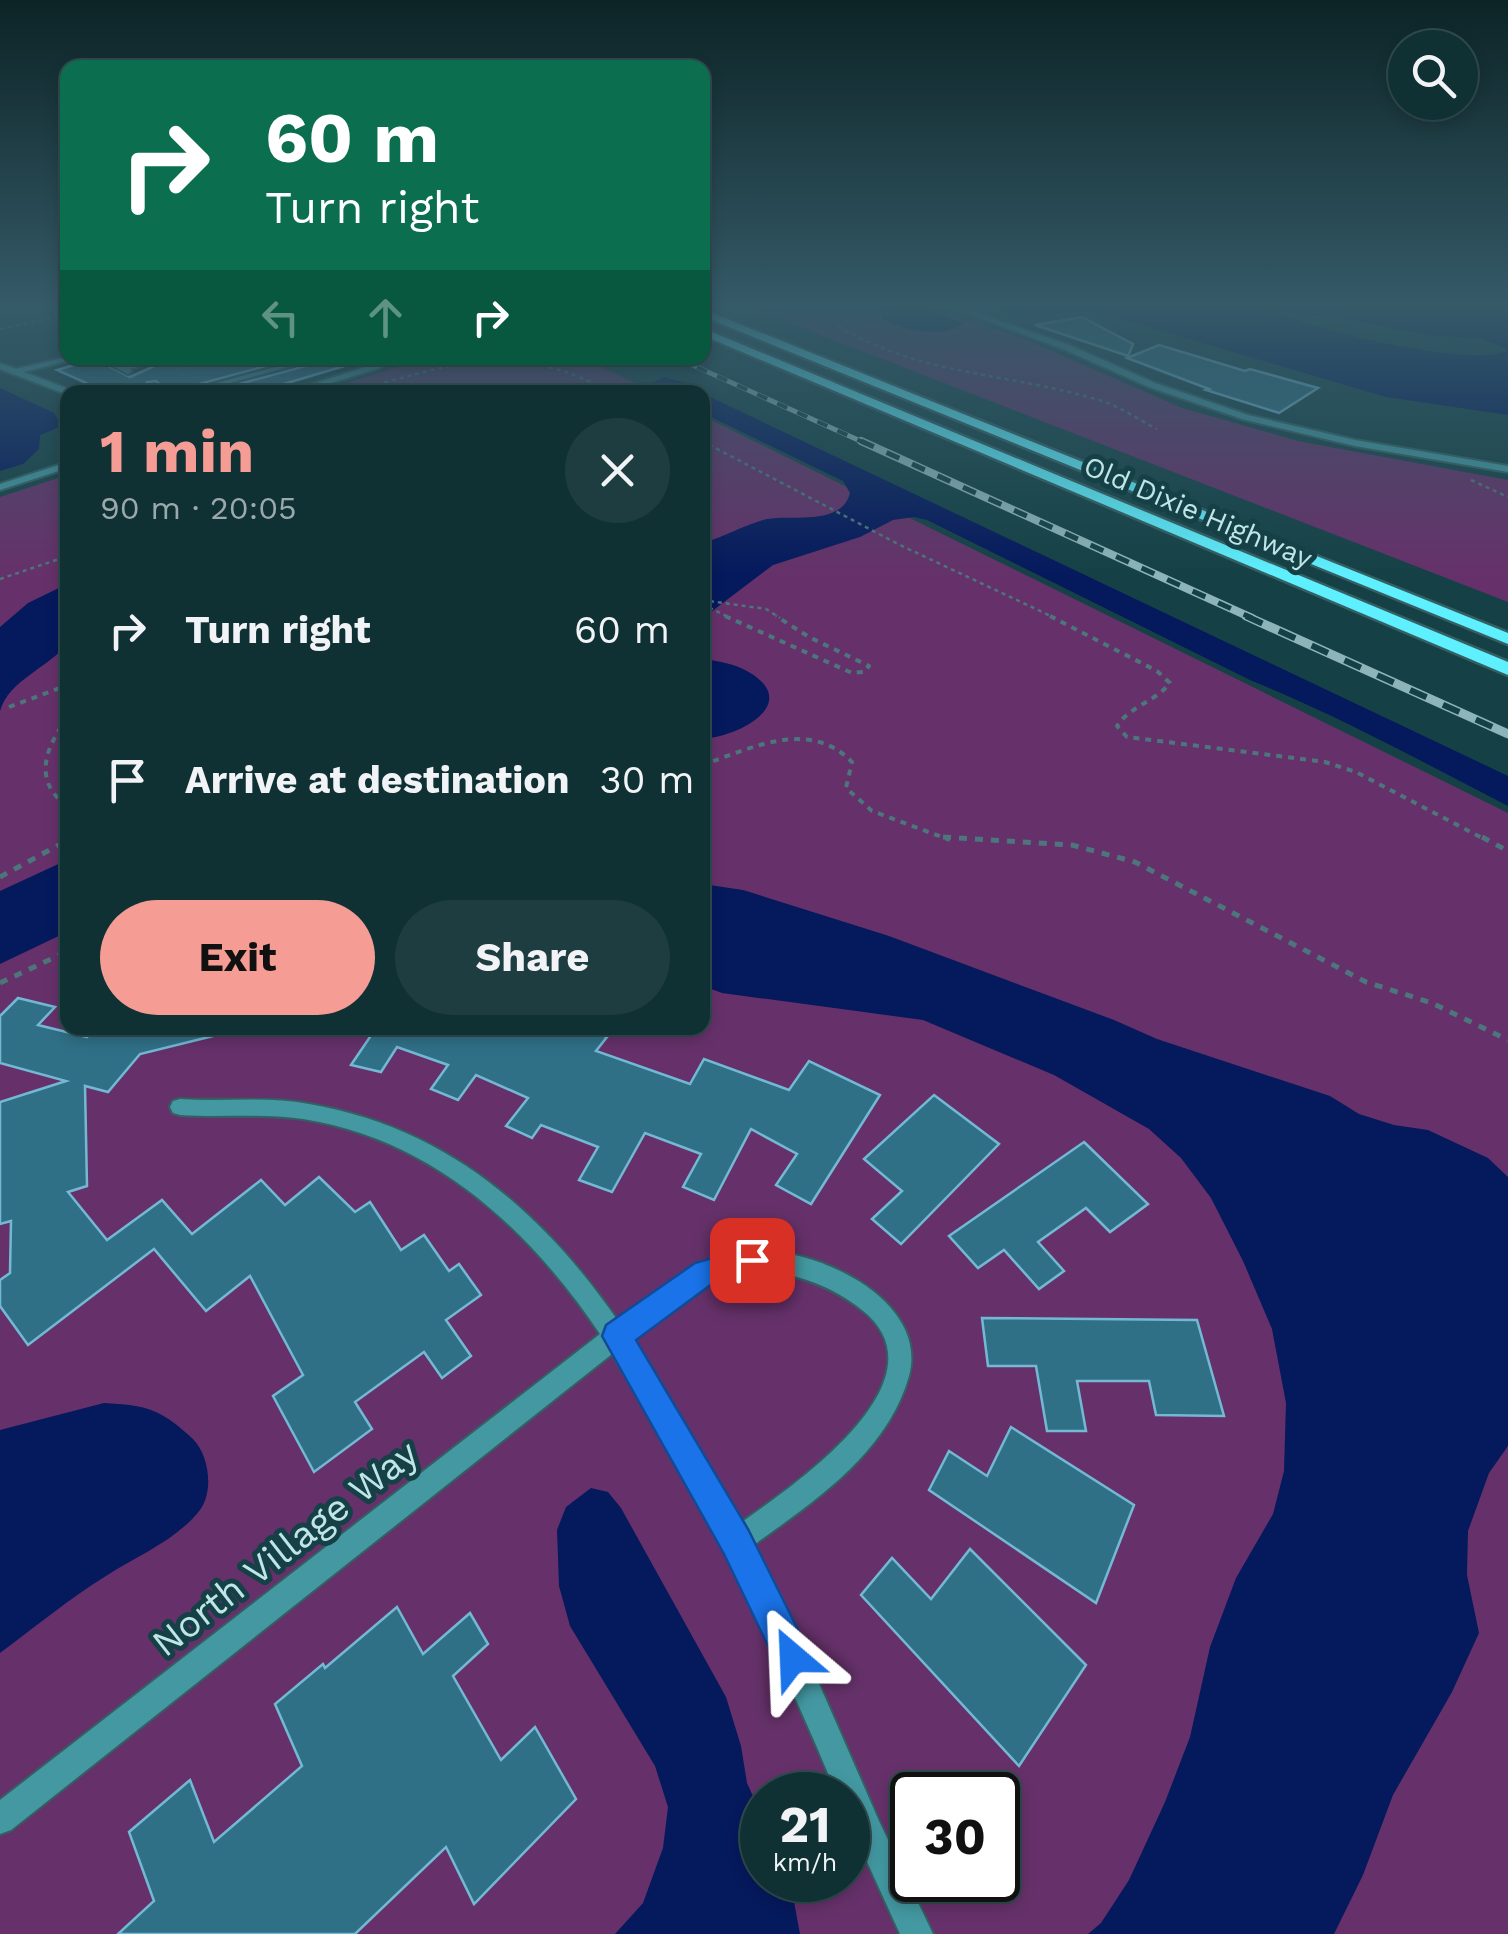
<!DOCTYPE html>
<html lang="en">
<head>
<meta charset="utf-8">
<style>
	:root { --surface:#103134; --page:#1e3d40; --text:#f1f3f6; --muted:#9ca9ac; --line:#304c4f; --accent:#f59c95 }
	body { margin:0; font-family:"Work Sans",sans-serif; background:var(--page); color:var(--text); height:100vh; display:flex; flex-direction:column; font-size:38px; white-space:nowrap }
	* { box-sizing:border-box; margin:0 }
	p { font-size:32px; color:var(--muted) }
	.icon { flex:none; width:55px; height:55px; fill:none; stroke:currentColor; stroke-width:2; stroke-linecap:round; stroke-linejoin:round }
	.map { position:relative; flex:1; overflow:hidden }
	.drawer { position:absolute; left:60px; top:385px; width:650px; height:650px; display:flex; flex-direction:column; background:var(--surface); border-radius:20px; box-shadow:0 5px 15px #0003,0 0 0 2px var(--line) }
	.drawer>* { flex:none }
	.guide { position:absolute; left:60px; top:60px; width:650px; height:305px; border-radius:20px; box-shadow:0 5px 15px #0003,0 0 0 2px var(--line); background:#0b6e4f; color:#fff; overflow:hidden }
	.fabs { position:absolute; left:1388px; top:30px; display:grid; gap:20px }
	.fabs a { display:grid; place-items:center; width:90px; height:90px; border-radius:50%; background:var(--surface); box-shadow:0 5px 15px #0003,0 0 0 2px var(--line); font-size:50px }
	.speed { position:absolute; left:740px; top:1772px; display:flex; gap:20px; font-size:50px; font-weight:700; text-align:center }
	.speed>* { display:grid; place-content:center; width:130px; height:130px; border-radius:50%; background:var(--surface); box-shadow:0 5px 15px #0003,0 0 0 2px var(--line); line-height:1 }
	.speed small { font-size:25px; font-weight:400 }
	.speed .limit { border:5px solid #111; border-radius:15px; background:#fff; color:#111 }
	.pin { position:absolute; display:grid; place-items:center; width:85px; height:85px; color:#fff; margin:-42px; border-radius:20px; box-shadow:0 5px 15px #0006 }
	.me { position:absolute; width:110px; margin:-55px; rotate:334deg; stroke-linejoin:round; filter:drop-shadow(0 0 8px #0008) }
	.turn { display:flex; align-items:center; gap:35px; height:210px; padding:0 40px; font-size:45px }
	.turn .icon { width:130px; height:130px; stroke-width:2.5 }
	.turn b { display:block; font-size:70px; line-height:85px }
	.lanes { display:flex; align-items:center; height:95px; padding:0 40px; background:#0003; justify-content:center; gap:50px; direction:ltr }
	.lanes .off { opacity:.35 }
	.round { display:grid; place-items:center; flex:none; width:105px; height:105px; border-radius:52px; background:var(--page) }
	.headline { display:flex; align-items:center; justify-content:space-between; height:170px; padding:0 40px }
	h1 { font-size:60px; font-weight:700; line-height:75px; color:var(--accent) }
	.action { display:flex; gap:20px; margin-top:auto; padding:20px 40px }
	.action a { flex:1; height:115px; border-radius:60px; background:var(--accent); color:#111; font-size:40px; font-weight:700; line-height:115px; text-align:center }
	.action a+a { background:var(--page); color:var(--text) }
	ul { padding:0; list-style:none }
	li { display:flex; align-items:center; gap:30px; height:150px; padding:0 40px }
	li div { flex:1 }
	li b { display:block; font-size:38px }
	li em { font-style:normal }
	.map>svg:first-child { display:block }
</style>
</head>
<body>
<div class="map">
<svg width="1508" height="1934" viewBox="0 0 1508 1934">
	<rect width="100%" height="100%" fill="#154146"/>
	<g fill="#66316a" fill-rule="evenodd">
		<polygon points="746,306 933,306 1029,341 1182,408 1298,441 1508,480 1508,602"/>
		<polygon points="425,358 583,358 654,392 318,392"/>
		<path d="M703 416 1508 813V1934H0V497L67 475 68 1028H702ZM762 1795H848V1880H762ZM912 1795H998V1880H912Z"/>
	</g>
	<g fill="#05195d" fill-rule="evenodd">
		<path d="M892 306H919L963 323C943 340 905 330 883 319L881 311Z"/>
		<path d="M983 306H1508V415L1386 397 1091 310 1033 317ZM1277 312 1346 319 1425 335 1480 338 1508 350C1479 370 1308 329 1277 312Z"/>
		<path d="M664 377 698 386 708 396 1508 776V806C1423 762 1338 716 1250 680L927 520 914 517 893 520 860 537 773 565 703 618V543C723 537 743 526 763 520 788 513 841 528 850 493L843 481 703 413 702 392H658L646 386Z"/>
		<polygon points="0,388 54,413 62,426 40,435 39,449 23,464 0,471"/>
		<path d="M67 584V644C48 668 9 680 0 711V627L28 603Z"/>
		<path d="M703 658C715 661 730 663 741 668 806 699 744 736 703 739Z"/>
		<polygon points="67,860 67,932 0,964 0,891"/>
		<polygon points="703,884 743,890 889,936 1114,1020 1157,1039 1330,1096 1359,1114 1394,1125 1428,1130 1488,1158 1508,1177 1508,1446 1489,1473 1468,1531 1467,1575 1479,1633 1452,1692 1393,1795 1363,1875 1334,1934 1088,1934 1101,1923 1129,1880 1165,1802 1190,1737 1210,1647 1236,1578 1273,1514 1284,1471 1286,1403 1272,1329 1243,1261 1211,1198 1181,1158 1149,1129 1054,1075 923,1020 722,993 703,986"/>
		<path d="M104 1403C146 1405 161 1409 193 1439 209 1455 214 1491 200 1510 178 1539 137 1556 106 1576 69 1599 35 1627 0 1653V1430Z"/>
		<polygon points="591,1488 608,1492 621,1508 726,1697 741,1746 747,1783 762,1816 762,1880 790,1880 800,1934 615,1934 643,1903 663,1848 668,1807 655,1766 570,1626 559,1586 557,1530 566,1507"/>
	</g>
	<g fill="#307087" stroke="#73b9d4" stroke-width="2.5">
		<polygon points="1082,317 1133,344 1128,356 1035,325"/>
		<polygon points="1159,345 1245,371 1250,369 1318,388 1279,413 1206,390 1209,389 1127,358"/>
		<polygon points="172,358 296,358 184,388 181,392 169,392 156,381 147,382 149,392 106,392 57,370 94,359 130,377"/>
		<polygon points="324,358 350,358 351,364 257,392 209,392 321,362"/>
		<polygon points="18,998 55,1007 38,1025 87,1037 95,1028 212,1028 213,1036 140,1054 108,1092 85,1086 87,1186 68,1192 107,1240 162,1200 192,1234 261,1180 285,1205 319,1177 355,1212 370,1202 401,1250 424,1235 449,1271 459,1264 481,1295 446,1320 471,1356 442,1378 424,1352 355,1402 372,1429 314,1472 273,1396 303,1375 250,1276 206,1311 154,1249 28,1345 0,1306 0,1280 10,1273 11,1221 0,1224 0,1102 66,1081 0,1063 0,1016"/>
		<polygon points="352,1028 583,1028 607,1037 596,1051 690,1084 704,1059 789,1090 809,1061 880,1095 811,1204 776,1185 797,1154 751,1129 714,1200 683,1187 701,1154 645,1133 612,1192 579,1180 598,1147 541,1125 532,1138 506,1126 528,1098 476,1075 458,1100 431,1089 448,1065 397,1047 381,1072 351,1065 370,1037"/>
		<polygon points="934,1095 999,1144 901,1244 872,1219 902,1191 864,1159"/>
		<polygon points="1084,1142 1148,1204 1110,1232 1086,1208 1038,1242 1064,1271 1039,1289 1004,1250 978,1268 949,1236"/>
		<polygon points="982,1318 1197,1320 1224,1416 1156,1415 1149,1381 1077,1381 1086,1431 1047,1431 1036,1366 988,1366"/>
		<polygon points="1011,1427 1134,1505 1096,1603 929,1490 949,1451 987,1476"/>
		<polygon points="970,1549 1086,1665 1019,1766 861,1595 892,1558 931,1599"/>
		<polygon points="397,1607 423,1654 470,1613 488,1644 453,1676 501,1760 535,1727 576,1799 474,1904 446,1847 355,1934 118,1934 154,1901 129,1832 190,1780 214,1842 302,1766 275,1704 323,1664 325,1668"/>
	</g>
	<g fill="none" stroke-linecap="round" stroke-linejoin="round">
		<defs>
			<g id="minor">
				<polygon points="947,306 957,306 1069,345 1155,383 1248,415 1355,440 1508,466 1508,472 1355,446 1242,419 1149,387 1063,349"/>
				<polygon points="68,357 79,358 24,372 71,390 72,392 68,395 0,369 0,363 16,369"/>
				<path d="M97 358C108 357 112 364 123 365 137 366 153 357 168 358L130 369 132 371 128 374Z"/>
				<polygon points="308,358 320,358 197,392 185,392"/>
				<polygon points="381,358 413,358 385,363 380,368 301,392 289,392 374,364"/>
				<polygon points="150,385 156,385 166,392 156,392 150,389"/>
				<polygon points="68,462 68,468 0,490 0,484"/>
				<path d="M180 1099C223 1102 267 1096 309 1104 445 1127 542 1211 618 1321 655 1292 689 1263 736 1252 800 1239 931 1295 909 1376 887 1454 813 1502 751 1547L803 1647 879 1821 933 1934H900L848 1820V1795H837C774 1641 699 1495 612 1354L11 1830 0 1834V1800L600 1334C530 1230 433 1139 303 1119 262 1113 221 1118 180 1115L173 1113 170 1107 173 1101ZM755 1270C795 1273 830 1285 862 1310 951 1380 790 1488 739 1524L630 1339C669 1309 703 1276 755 1270Z"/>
			</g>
			<g id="major">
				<polygon points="702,309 1508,633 1508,644 702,316"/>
				<polygon points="702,328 1508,662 1508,675 702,335"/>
			</g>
		</defs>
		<use href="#minor" stroke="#345f63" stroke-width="4"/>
		<use href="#major" stroke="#345f63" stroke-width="5"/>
		<g stroke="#4c767b" stroke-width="2.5" stroke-dasharray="4 4" stroke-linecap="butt">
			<path d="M838 326C919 376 1013 373 1102 401 1121 407 1139 420 1157 429"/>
			<polyline points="0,329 68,315"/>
			<polyline points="175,370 226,358"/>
			<path d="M384 383C472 357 527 347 611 392"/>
			<polyline points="109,392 125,387"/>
			<polyline points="702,441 900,545 1055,618"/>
			<polyline points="1471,480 1508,497"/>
			<polyline points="0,579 68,556"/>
			<polyline points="702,600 766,609 780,618"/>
			<polyline points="702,604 730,618"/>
		</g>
		<g stroke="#4c767b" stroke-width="4" stroke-dasharray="6 6" stroke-linecap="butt">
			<polyline points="725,616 852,673 864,672 869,666 809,637 776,616"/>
			<path d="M1050 616 1157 671 1170 683C1155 702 1130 706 1117 726L1127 737 1325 762 1356 772 1486 840"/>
			<polyline points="9,707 68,685"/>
			<path d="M68 717C45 748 32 781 68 807"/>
			<path d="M702 765C752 748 809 718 852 762L846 788 872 811 950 840"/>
		</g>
		<g stroke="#4c767b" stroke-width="5" stroke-dasharray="8 8" stroke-linecap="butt">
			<polyline points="943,837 1072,845 1135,862 1366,982 1432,1003 1508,1040"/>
			<polyline points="1482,837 1508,851"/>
			<polyline points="0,877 68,840"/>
			<polyline points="0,983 68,951"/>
		</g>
		<use href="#minor" fill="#4398a1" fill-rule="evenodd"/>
		<use href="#major" fill="#5ff0ff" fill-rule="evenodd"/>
		<defs>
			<polyline id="rail-far2" points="677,358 867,444"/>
			<polyline id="rail-far1" points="861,441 1252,618"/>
			<polyline id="rail" points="1246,616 1508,734"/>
		</defs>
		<use href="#rail-far2" stroke="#8db5b9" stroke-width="5"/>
		<use href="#rail-far1" stroke="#8db5b9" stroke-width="8"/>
		<use href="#rail" stroke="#8db5b9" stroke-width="9"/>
		<use href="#rail-far2" stroke="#154146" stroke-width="4" stroke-dasharray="11" stroke-linecap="butt"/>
		<use href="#rail-far1" stroke="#154146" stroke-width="5" stroke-dasharray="14" stroke-linecap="butt"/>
		<use href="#rail" stroke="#154146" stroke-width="6" stroke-dasharray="18" stroke-linecap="butt"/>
	</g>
	<linearGradient id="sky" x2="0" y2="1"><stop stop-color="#0c2426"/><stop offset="0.53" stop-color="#355a68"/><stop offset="1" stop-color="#355a68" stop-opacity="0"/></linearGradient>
	<rect width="1508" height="576" fill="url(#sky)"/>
	<polygon fill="#1a73e8" stroke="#114b97" stroke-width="2.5" points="752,1247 762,1251 766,1260 762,1270 712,1284 636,1340 748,1529 806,1646 811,1658 806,1671 793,1677 780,1671 724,1554 602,1336 606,1325 695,1263"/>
	<g text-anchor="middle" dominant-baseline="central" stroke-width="10" stroke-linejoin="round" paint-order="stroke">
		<g font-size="28" fill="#bfe5e9" stroke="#154146">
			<text transform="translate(1198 512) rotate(23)">Old Dixie Highway</text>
		</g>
		<g font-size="38" fill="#bfe5e9" stroke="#154146">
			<text transform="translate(285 1548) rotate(-38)">North Village Way</text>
		</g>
	</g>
</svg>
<div class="fabs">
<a><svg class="icon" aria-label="search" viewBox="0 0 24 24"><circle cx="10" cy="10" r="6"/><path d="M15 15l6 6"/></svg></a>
</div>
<div class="speed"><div>21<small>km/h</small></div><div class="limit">30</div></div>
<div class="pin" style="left:752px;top:1260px;background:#d93025"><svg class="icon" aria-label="arrive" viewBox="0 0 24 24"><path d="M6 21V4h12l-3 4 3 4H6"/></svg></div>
<svg class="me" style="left:793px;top:1658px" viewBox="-20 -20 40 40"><path d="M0-17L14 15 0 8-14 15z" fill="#1a73e8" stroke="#fff" stroke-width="4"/></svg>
<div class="guide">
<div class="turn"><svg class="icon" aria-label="right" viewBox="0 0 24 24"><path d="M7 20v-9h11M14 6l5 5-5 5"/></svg><div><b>60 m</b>Turn right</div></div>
<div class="lanes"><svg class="icon off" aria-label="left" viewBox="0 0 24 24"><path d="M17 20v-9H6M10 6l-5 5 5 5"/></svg><svg class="icon off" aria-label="ahead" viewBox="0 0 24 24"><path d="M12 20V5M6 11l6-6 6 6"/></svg><svg class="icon" aria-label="right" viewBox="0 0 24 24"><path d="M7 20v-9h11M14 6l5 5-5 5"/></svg></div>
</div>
<section class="drawer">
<div class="headline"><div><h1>1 min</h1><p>90 m · 20:05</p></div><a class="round"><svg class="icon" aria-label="close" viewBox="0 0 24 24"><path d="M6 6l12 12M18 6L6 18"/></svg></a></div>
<ul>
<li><svg class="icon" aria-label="right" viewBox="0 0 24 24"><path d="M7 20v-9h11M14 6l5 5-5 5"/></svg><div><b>Turn right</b></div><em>60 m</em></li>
<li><svg class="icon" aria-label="arrive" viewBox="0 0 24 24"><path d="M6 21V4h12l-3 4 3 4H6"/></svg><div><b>Arrive at destination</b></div><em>30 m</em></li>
</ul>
<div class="action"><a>Exit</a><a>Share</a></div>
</section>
</div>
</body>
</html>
